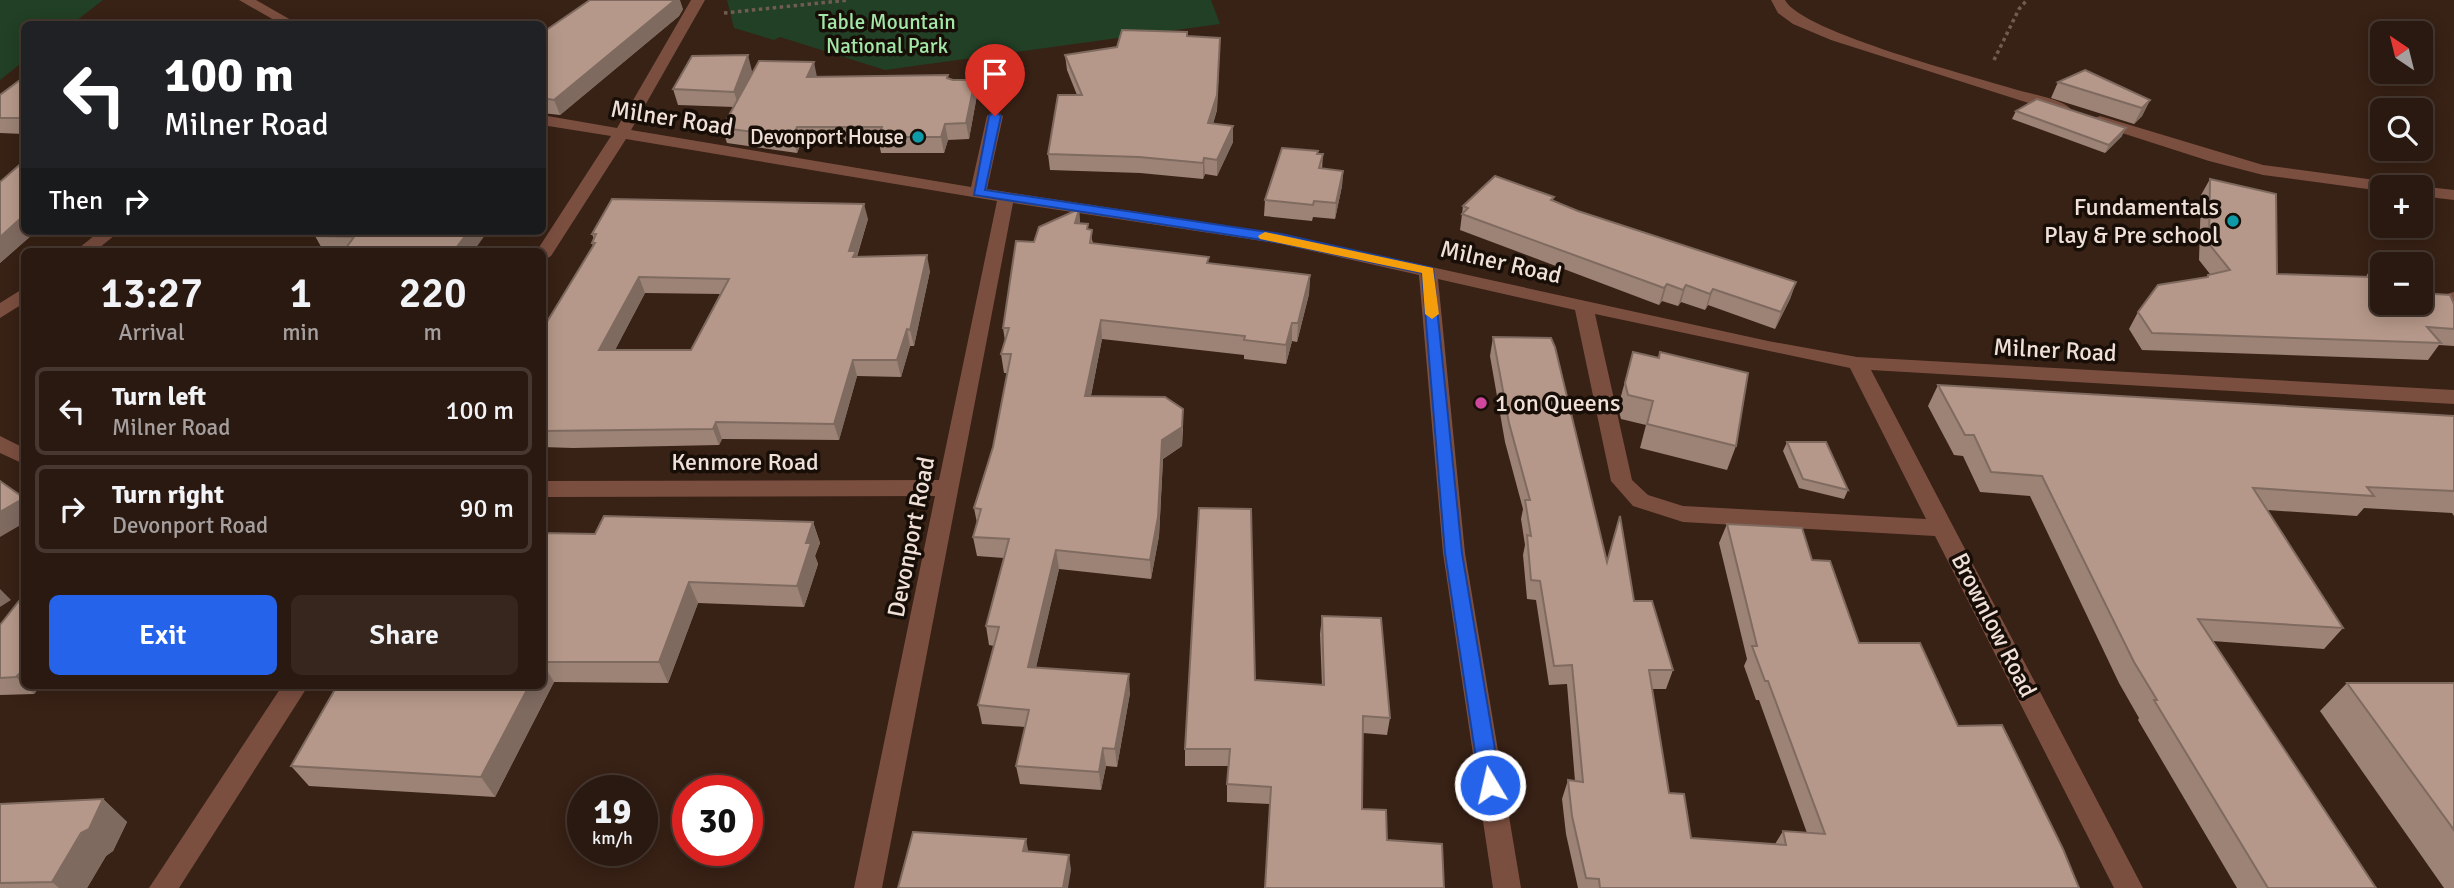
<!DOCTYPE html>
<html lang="en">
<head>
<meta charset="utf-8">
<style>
	:root { --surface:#2a1910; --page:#36261e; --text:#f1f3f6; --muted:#a5a09f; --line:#463830; --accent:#2563eb }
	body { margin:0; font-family:Signika,sans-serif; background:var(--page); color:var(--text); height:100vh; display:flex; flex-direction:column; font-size:26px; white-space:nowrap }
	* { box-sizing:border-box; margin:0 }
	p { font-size:23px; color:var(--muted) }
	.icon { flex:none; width:38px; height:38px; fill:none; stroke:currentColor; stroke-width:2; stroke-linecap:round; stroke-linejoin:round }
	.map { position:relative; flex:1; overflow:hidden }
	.drawer { position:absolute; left:21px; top:248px; width:525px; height:441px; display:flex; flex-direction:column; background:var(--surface); border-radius:10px; box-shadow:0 4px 18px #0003,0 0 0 2px var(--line) }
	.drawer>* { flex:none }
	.banner { position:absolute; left:21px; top:21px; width:525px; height:214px; border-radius:10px; box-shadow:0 4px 18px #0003,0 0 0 2px var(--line); background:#202124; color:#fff; overflow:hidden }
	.needle { width:46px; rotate:325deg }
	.tools { position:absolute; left:2370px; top:21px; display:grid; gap:14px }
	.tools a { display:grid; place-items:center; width:63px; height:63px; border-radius:10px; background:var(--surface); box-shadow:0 4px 18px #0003,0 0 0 2px var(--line); font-size:35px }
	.speed { position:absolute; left:567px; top:775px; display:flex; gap:14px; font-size:35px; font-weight:700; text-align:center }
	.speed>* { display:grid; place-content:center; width:91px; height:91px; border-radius:50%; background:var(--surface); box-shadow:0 4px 18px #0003,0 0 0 2px var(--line); line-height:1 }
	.speed small { font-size:18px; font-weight:400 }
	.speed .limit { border:10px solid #d22; background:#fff; color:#111 }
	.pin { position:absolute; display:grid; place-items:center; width:60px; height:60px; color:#fff; margin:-72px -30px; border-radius:50% 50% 50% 0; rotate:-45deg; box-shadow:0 0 7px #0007 }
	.pin .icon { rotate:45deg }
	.me { position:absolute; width:77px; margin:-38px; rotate:351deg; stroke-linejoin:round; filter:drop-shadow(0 0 5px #0008) }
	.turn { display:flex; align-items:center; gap:24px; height:147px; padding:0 28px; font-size:32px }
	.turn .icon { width:91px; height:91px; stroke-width:2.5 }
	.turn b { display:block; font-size:49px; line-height:60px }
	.then { display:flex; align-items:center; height:66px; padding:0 28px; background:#0003; gap:14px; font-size:26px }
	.eta { display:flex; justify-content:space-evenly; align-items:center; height:119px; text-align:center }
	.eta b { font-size:42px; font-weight:600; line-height:49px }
	.primary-button { display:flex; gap:14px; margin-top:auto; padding:14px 28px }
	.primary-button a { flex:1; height:80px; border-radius:10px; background:var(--accent); color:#fff; font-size:28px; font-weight:600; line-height:80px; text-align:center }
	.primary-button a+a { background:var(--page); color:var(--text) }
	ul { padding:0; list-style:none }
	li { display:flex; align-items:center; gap:21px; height:88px; margin:0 14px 10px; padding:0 14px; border:4px solid var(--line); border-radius:10px }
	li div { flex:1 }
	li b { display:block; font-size:26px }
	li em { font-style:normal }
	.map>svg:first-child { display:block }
</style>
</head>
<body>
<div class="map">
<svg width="2454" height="888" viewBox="0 0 2454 888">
	<rect width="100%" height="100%" fill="#382115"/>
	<g fill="#224025">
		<polygon points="0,0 103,0 72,24 24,24 24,61 0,80"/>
		<polygon points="727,0 1211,0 1220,24 885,70 780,37 774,40 734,28"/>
	</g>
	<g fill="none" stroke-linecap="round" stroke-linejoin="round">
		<g stroke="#715c51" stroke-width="3.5" stroke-dasharray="3.5 3.5" stroke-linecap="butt">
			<polyline points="724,13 849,0"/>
			<polyline points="1994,60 2019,9 2027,0"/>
		</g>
		<g fill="#7b4f40" fill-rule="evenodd">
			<polygon points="239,0 256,0 298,24 281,24"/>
			<path d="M691 0H705L631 130 971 187 987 116 995 111 1003 116 987 189 1281 234 1768 341 1857 357 2454 390V404L1871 370 2143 888H2114L1935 536 1683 522 1633 506 1611 481 1575 310 1438 279 1465 553 1521 888H1493L1443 553 1419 275 1281 244 1013 203 882 888H854L935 496 542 497V481L939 480 997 201 626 139 551 256 542 261V252H536L611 136 542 125V115L617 128ZM1595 314 1850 368 1926 519 1683 506 1648 495 1632 480Z"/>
			<path d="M1771 0H1785C1801 32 1979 78 2021 91 2036 95 2061 99 2071 109L2069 112H2057L1831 40 1793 24 1778 13Z"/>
			<polygon points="2100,116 2263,165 2390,182 2398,187 2382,187 2382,191 2263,175 2209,161 2094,124 2094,118"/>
			<polygon points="2420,186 2454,190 2454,200 2420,196 2420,187 2415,187"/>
			<polygon points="100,231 120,231 94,252 74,252"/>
			<polygon points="24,288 24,303 0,318 0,303"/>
			<polygon points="2454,292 2454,330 2447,328 2439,311 2447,294"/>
			<polygon points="0,436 24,448 24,464 0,453"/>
			<polygon points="282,686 308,686 179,888 149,888"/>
		</g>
	</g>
	<g fill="#9c8376" fill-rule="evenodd">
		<polygon points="683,9 679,16 560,115 542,113 542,33"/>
		<polygon points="1187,32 1188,36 1220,38 1217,110 1213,124 1233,142 1217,176 1205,174 1203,179 1140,173 1050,170 1048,154 1077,95 1067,70 1065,55 1117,47"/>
		<polygon points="752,71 749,80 817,77 948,79 977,95 969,139 948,140 944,153 881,153 879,143 801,143 797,153 727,143 722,128 734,107 678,105 673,89"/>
		<polygon points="24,77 24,134 0,133 0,95"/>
		<polygon points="2058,82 2150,100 2142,116 2134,124 2051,98"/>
		<polygon points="2016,111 2122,136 2105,153 2012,119"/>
		<polygon points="1318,154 1323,154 1322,169 1343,171 1342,186 1335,219 1313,217 1312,221 1264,216 1265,200"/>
		<polygon points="24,161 24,231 87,231 83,235 33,234 0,263 0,182"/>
		<polygon points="2210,179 2277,274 2366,277 2370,269 2382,252 2382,303 2454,304 2454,346 2439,345 2428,360 2142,350 2129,329 2138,312 2206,277 2210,274 2199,260 2201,195"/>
		<polygon points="1554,197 1553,200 1578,211 1796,282 1790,299 1775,329 1708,305 1705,310 1681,302 1678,306 1662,301 1659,305 1460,230 1463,206"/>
		<polygon points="1079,209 1080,224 1089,230 1093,243 1209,264 1310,275 1309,294 1297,342 1292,341 1286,364 1244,359 1244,355 1102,339 1091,396 1183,428 1182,446 1163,459 1159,536 1151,579 1059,569 1036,667 1130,693 1117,767 1106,766 1101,790 1020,784 1016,766 1025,727 982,724 978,705 994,646 989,645 986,626 1004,558 977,556 973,537 977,523 974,508 993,447 1007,373 1004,373 1001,354 1005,341 1003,328 1034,242"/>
		<path d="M868 219 857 257 930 271 914 346H910L901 377 857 376 839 440 722 439 719 445 573 448 542 447V330L593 246 592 243 594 239 592 234ZM645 293 720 294 691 350H615Z"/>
		<polygon points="320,231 473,252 324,252 315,236"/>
		<polygon points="1493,337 1607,562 1634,601 1673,670 1666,689 1652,689 1669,793 1691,838 1775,844 1783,831 1807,833 1759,700 1756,700 1744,666 1747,659 1719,543 1727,524 1812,560 1859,643 1958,726 2079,888 1578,888 1566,834 1562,799 1568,780 1575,781 1567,684 1549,685 1536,600 1527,599 1523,555 1525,545 1521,519 1523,509 1505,442 1490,356"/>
		<polygon points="1633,352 1736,446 1727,470 1640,448 1646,425 1621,419 1618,407"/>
		<polygon points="1938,385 2454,416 2454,516 2452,513 2364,508 2357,516 2267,510 2343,628 2324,649 2212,641 2376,888 2237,888 2138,720 2139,718 2119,683 2030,496 1980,492 1963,456 1954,455 1928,406"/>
		<polygon points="1787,442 1848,490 1844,499 1799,488 1783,451"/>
		<polygon points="813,522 820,543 815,556 818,564 804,607 698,603 668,683 554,682 495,797 309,786 291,766 542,686 542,533 595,534"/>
		<polygon points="24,606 24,686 47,686 45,689 38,689 34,694 0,695 0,625"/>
		<polygon points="1322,616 1390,718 1387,735 1363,733 1362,809 1387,840 1444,888 1270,804 1227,802 1227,784 1229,766 1185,766 1185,749 1255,680 1322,685 1320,634"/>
		<polygon points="2347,683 2454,683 2454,888 2444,888 2320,711"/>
		<polygon points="103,799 127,822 113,851 106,856 87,888 0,888 0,804"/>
	</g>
	<g fill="#7f6a60">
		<polygon points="675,0 680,0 683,9 679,16 560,115 554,100"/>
		<polygon points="1220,38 1217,110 1208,139 1208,123"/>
		<polygon points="748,55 752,71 739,107 734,92"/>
		<polygon points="814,62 817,77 807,77"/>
		<polygon points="975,80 977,95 969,139 966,123"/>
		<polygon points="2150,100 2142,116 2134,124 2142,108"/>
		<polygon points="945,124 948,140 944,153 941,137"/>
		<polygon points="1233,126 1233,142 1217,176 1217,160"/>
		<polygon points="797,127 801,143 797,153 793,137"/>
		<polygon points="2126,128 2122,136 2105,153 2109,145"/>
		<polygon points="1204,158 1205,174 1203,179 1203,163"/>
		<polygon points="1343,171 1342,186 1335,219 1336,203"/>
		<polygon points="864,204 868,219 857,255 859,267 849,251"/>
		<polygon points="1079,209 1080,227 1075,223"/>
		<polygon points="21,218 24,223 24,231 30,231 33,234 0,263 0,237"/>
		<polygon points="469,231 488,231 473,252 453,252"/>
		<polygon points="927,255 930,271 914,346 910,330"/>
		<polygon points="1310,275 1309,294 1297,342 1298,323"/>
		<polygon points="639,277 645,293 606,367 599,350"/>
		<polygon points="1796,282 1790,299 1775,329 1781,312"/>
		<polygon points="1667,284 1662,301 1659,305 1664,288"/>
		<polygon points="1686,285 1681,302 1678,306 1683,290"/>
		<polygon points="1713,289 1708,305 1705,310 1710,294"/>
		<polygon points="1101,320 1102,339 1087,415 1085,396"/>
		<polygon points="1292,323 1292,341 1286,364 1286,345"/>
		<polygon points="907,329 910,346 901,377 897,360"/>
		<polygon points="853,360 857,376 839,440 834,424"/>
		<polygon points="1183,409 1182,446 1163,459 1159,536 1151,579 1150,560 1162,440"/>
		<polygon points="716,422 722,439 719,445 713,429"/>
		<polygon points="24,498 24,523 0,537 0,512"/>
		<polygon points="813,522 820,543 815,556 818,564 804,607 797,586 806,543"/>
		<polygon points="1056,550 1059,569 1032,685 1028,667"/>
		<polygon points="689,582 698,603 668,683 659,662"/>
		<polygon points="0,589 11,600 0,607"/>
		<polygon points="542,662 554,682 495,797 481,777 529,686 542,686"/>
		<polygon points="21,672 24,676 24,685 16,677"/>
		<polygon points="1129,674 1130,693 1117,767 1115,749"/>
		<polygon points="26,686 35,686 38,689 34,694"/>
		<polygon points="1103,748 1106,766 1101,790 1099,772"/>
		<polygon points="103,799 127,822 113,851 106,856 87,888 59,888 52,882"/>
		<polygon points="1026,839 1029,855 1023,851"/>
		<polygon points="1069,855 1071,870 1068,888 1063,888"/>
	</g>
	<g fill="#b59889" stroke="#7f6a60" stroke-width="2" fill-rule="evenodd">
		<polygon points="590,0 675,0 554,100 542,98 542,33"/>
		<polygon points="1122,30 1187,32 1187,36 1220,38 1217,95 1208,123 1233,126 1217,160 1204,158 1203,163 1139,157 1048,154 1058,95 1082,95 1065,55 1117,47"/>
		<polygon points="748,55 734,92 673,89 692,56"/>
		<polygon points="759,61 814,62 807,77 948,75 947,78 953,80 975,80 966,123 945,124 941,137 878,137 882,127 797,127 793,137 722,128"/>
		<polygon points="2085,70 2150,100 2142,108 2058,82"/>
		<polygon points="24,77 24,118 0,118 0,95"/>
		<polygon points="2037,99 2126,128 2109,145 2016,111"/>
		<polygon points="1282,148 1318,151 1317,154 1323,154 1319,168 1343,171 1336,203 1314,201 1313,205 1265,200"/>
		<polygon points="24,161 24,218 21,218 0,237 0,182"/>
		<polygon points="1495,176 1554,197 1551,200 1578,211 1796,282 1781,312 1713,289 1710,294 1686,285 1683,290 1667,284 1664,288 1462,214 1468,208 1463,206"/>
		<polygon points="2210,179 2276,194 2277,274 2371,277 2382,252 2417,264 2382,264 2382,303 2420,303 2420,293 2450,295 2454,304 2454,329 2427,327 2441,343 2152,333 2138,312 2158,285 2208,277 2208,275 2230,270 2209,244"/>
		<path d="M612 199 864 204 849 251H856L853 257 927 255 910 330 907 329 897 360H853L834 424 716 422 713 429 542 431V330L595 243H592L596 234H592ZM639 277 729 279 691 350H599Z"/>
		<polygon points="1079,209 1075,223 1088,224 1087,229 1092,230 1090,243 1209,257 1207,263 1310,275 1298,323 1292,323 1286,345 1244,340 1245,336 1101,320 1085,396 1165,397 1183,409 1182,427 1162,440 1158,517 1150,560 1056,550 1028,667 1129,674 1115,749 1103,748 1099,772 1016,766 1029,710 978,705 999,627 986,626 1009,539 973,537 981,509 974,508 993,447 1011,354 1001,354 1009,328 1003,328 1016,241 1034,242 1039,227"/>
		<polygon points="320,231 469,231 453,252 343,252 354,237 315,236"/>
		<polygon points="1493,337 1551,338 1555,347 1607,562 1620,516 1634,601 1652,601 1673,670 1649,670 1669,793 1684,794 1691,838 1786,845 1783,831 1825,834 1768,681 1765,681 1752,646 1757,646 1727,524 1802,528 1812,560 1830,561 1859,643 1920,643 1958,726 2002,725 2063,849 2079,888 1600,888 1599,879 1586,878 1572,816 1568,780 1583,782 1572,665 1554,666 1540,581 1531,580 1527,535 1531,536 1525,500 1530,500 1509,423"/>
		<polygon points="1633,352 1659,358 1660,352 1748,373 1736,446 1647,424 1653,401 1628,395 1625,383"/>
		<polygon points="1938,385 2454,416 2454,491 2367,487 2374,496 2253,488 2343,628 2198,619 2376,888 2268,888 2154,700 2157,700 2134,662 2042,476 1991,472 1974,435 1965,435"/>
		<polygon points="1787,442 1826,442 1848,490 1803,479"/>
		<polygon points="0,481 24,498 0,512"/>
		<polygon points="1199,508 1251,509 1255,680 1324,685 1322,616 1381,618 1390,718 1363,716 1362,809 1386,810 1387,840 1442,844 1444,888 1265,888 1271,787 1227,784 1230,749 1185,749"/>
		<polygon points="604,516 813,522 806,543 811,543 797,586 689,582 659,662 542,662 542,533 595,534"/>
		<polygon points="19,601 24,606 24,672 21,672 16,677 0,678 0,625"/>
		<polygon points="2347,683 2454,683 2454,830"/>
		<polygon points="337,686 529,686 481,777 291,766"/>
		<polygon points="103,799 89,829 81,833 52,882 0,883 0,804"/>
		<polygon points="913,832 1026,839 1023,851 1069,855 1063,888 898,888"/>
	</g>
	<polygon fill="#2563eb" stroke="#184099" stroke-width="2" points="995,112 1001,116 985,190 1281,234 1433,268 1462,553 1501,785 1498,791 1490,794 1483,791 1480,785 1445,553 1422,273 1281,243 974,195 989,116"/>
	<polygon fill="#f59e0b" points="1265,232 1433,268 1439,314 1432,319 1425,314 1422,273 1260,239 1258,236"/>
	<g fill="#0f9aa8" stroke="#180e08" stroke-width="2.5">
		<circle cx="918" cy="137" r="7"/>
		<circle cx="2233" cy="221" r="7"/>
	</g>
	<circle fill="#d1479c" stroke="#180e08" stroke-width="2.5" cx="1481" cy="403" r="7"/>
	<g text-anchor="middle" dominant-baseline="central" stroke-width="7" stroke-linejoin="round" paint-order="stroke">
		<g font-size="21" fill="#a2e7a7" stroke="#180e08">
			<text x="887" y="22">Table Mountain<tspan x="887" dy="24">National Park</tspan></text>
		</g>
		<g font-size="21" fill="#f0e0d8" stroke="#180e08" text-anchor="end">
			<text x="904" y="137">Devonport House</text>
		</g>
		<g font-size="24" fill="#f0e0d8" stroke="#180e08">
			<text transform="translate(672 118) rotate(9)">Milner Road</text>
			<text transform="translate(1501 262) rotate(13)">Milner Road</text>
			<text transform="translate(2055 350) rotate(3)">Milner Road</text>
			<text x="745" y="462">Kenmore Road</text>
			<text transform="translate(911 537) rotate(-79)">Devonport Road</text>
			<text transform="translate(1994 625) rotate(63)">Brownlow Road</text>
		</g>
		<g font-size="24" fill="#f0e0d8" stroke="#180e08" text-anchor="end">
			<text x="2219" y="207">Fundamentals<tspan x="2219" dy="28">Play &amp; Pre school</tspan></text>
			<text x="1495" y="403" text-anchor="start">1 on Queens</text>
		</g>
	</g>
</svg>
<div class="tools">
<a><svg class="needle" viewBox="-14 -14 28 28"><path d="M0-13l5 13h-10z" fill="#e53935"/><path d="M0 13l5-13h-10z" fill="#a5a09f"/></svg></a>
<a><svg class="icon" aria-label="search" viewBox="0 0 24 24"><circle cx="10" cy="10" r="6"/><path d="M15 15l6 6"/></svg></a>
<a>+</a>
<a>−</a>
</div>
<div class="speed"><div>19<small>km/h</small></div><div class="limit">30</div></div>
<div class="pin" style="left:995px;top:116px;background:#d93025"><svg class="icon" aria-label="arrive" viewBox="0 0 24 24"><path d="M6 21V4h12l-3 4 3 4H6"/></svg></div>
<svg class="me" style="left:1490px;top:785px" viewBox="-20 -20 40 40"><circle r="17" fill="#2563eb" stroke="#fff" stroke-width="3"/><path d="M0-11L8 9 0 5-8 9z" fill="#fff"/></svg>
<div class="banner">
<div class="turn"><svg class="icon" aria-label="left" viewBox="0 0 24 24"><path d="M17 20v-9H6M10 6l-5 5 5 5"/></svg><div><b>100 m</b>Milner Road</div></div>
<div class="then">Then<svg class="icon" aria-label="right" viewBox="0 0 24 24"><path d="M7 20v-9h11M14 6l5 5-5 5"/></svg></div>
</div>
<section class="drawer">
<div class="eta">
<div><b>13:27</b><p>Arrival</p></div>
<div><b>1</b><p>min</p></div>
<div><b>220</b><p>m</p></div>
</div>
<ul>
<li><svg class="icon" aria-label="left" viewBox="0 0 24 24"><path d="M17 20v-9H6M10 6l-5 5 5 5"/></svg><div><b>Turn left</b><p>Milner Road</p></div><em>100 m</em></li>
<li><svg class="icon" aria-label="right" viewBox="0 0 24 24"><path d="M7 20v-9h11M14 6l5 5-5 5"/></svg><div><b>Turn right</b><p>Devonport Road</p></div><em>90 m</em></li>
</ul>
<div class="primary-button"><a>Exit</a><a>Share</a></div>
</section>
</div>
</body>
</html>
